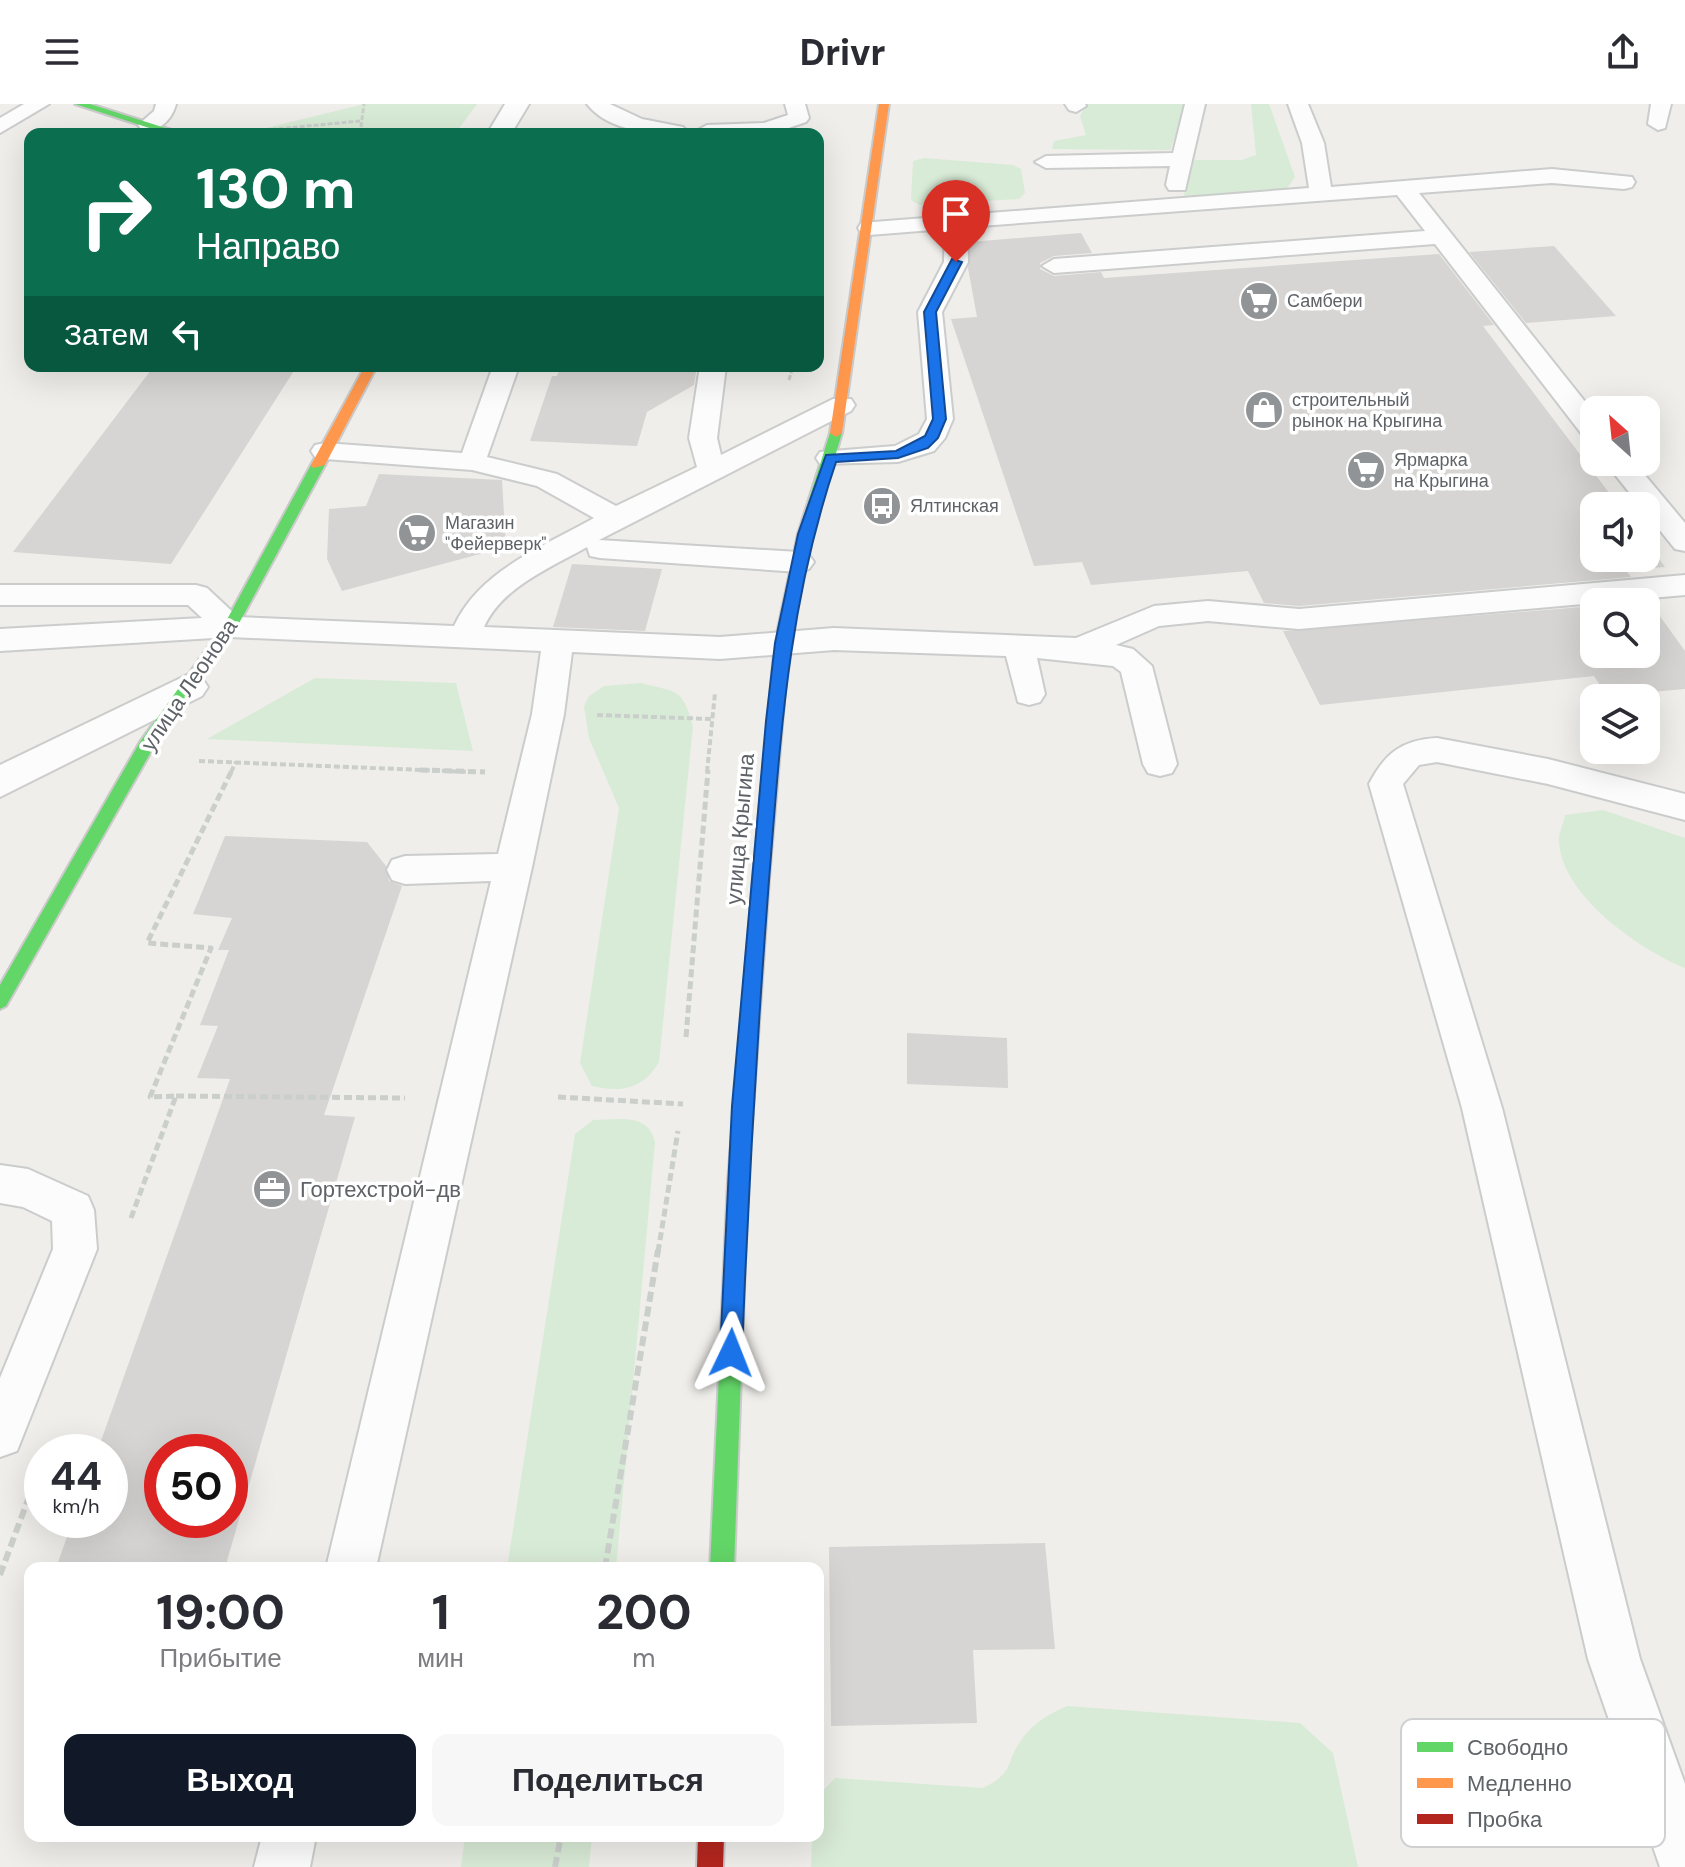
<!DOCTYPE html>
<html lang="ru">
<head>
<meta charset="utf-8">
<style>
	:root { --surface:#fff; --page:#f7f7f7; --text:#2b2b33; --muted:#7c7c81; --accent:#111827 }
	body { margin:0; font-family:"DM Sans",sans-serif; background:var(--page); color:var(--text); height:100vh; display:flex; flex-direction:column; font-size:30px; white-space:nowrap }
	* { box-sizing:border-box; margin:0 }
	p { font-size:26px; color:var(--muted) }
	.icon { flex:none; width:44px; height:44px; fill:none; stroke:currentColor; stroke-width:2; stroke-linecap:round; stroke-linejoin:round }
	.map { position:relative; flex:1; overflow:hidden }
	.drawer { position:absolute; left:24px; top:1458px; width:800px; height:280px; display:flex; flex-direction:column; background:var(--surface); border-radius:16px; box-shadow:0 8px 32px #0002 }
	.drawer>* { flex:none }
	.top-card { position:absolute; left:24px; top:24px; width:800px; height:244px; border-radius:16px; box-shadow:0 8px 32px #0002; background:#0b6e4f; color:#fff; overflow:hidden }
	.needle { width:52px; rotate:333deg }
	.tools { position:absolute; left:1580px; top:292px; display:grid; gap:16px }
	.tools a { display:grid; place-items:center; width:80px; height:80px; border-radius:16px; background:var(--surface); box-shadow:0 8px 32px #0002; font-size:40px }
	.speed { position:absolute; left:24px; top:1330px; display:flex; gap:16px; font-size:40px; font-weight:700; text-align:center }
	.speed>* { display:grid; place-content:center; width:104px; height:104px; border-radius:50%; background:var(--surface); box-shadow:0 8px 32px #0002; line-height:1 }
	.speed small { font-size:20px; font-weight:400 }
	.speed .limit { border:12px solid #d22; background:#fff; color:#111 }
	.pin { position:absolute; display:grid; place-items:center; width:68px; height:68px; color:#fff; margin:-82px -34px; border-radius:50% 50% 50% 0; rotate:-45deg; box-shadow:0 0 8px #0007 }
	.pin .icon { rotate:45deg }
	.me { position:absolute; width:88px; margin:-44px; rotate:2deg; stroke-linejoin:round; filter:drop-shadow(0 0 6px #0008) }
	.turn { display:flex; align-items:center; gap:28px; height:168px; padding:0 40px; font-size:36px }
	.turn .icon { width:104px; height:104px; stroke-width:2.5 }
	.turn b { display:block; font-size:56px; line-height:68px }
	.then { display:flex; align-items:center; height:76px; padding:0 40px; background:#0003; gap:16px; font-size:30px }
	.eta { display:flex; justify-content:space-evenly; align-items:center; height:136px; text-align:center }
	.eta b { font-size:48px; font-weight:800; line-height:56px }
	.action { display:flex; gap:16px; margin-top:auto; padding:16px 40px }
	.action a { flex:1; height:92px; border-radius:16px; background:var(--accent); color:#fff; font-size:32px; font-weight:800; line-height:92px; text-align:center }
	.action a+a { background:var(--page); color:var(--text) }
	header { display:flex; justify-content:space-between; align-items:center; height:104px; padding:0 40px; background:var(--surface); font-size:36px; font-weight:800 }
	.map>svg:first-child { display:block }
</style>
</head>
<body>
<header><svg class="icon" aria-label="menu" viewBox="0 0 24 24"><path d="M4 6h16M4 12h16M4 18h16"/></svg>Drivr<svg class="icon" aria-label="share" viewBox="0 0 24 24"><path d="M12 15V3M7 8l5-5 5 5M5 13v7h14v-7"/></svg></header>
<div class="map">
<svg width="1685" height="1763" viewBox="0 0 1685 1763">
	<rect width="100%" height="100%" fill="#efeeea"/>
	<g fill="#d8ebd6">
		<polygon points="364,0 477,0 455,30 242,30"/>
		<polygon points="1087,0 1188,0 1170,46 1052,45 1054,37 1086,31 1080,12"/>
		<polygon points="1251,0 1269,0 1295,73 1285,87 1183,97 1190,60 1195,56 1242,56 1256,51"/>
		<polygon points="924,54 1013,61 1021,65 1025,89 1019,95 919,101 911,96 913,57"/>
		<polygon points="315,574 456,579 473,647 207,635"/>
		<path d="M641 579C678 589 682 583 693 622L659 958C643 985 622 989 592 982L580 959 619 704 589 634 584 602 589 592 604 582Z"/>
		<path d="M1603 706 1685 734V864C1640 846 1559 790 1559 735 1559 728 1564 718 1565 711Z"/>
		<path d="M593 1016C618 1016 648 1008 655 1038L616 1464H507L575 1030Z"/>
		<path d="M1067 1602 1300 1619 1333 1649 1358 1763H811L812 1732H818V1692L835 1674 983 1684C1015 1668 1004 1662 1021 1636 1033 1619 1049 1610 1067 1602Z"/>
		<polygon points="465,1732 592,1732 589,1763 461,1763"/>
	</g>
	<g fill="#d6d5d3" fill-rule="evenodd">
		<polygon points="1081,129 1092,149 1054,152 1040,159 1040,165 1054,172 1101,168 1104,174 1439,150 1494,221 1483,222 1619,402 1594,402 1594,454 1646,454 1646,437 1665,463 1626,466 1631,473 1299,502 1264,499 1248,467 1091,481 1082,458 1034,462 951,215 977,213 968,164 970,138"/>
		<polygon points="1554,142 1616,212 1526,219 1469,148"/>
		<polygon points="154,262 297,262 171,460 13,448"/>
		<polygon points="561,262 697,262 694,281 647,308 637,342 530,337 552,272 557,272"/>
		<polygon points="379,370 502,376 506,443 342,487 327,455 329,405 366,402"/>
		<polygon points="572,460 662,465 645,527 553,523"/>
		<polygon points="1649,497 1685,547 1685,585 1607,592 1594,572 1320,601 1283,527 1594,502 1594,550 1646,550 1646,498 1640,498"/>
		<path d="M225 732 367 738 386 762 389 777 402 782 324 1011 355 1013 225 1464H56L73 1416H110V1348H97L230 975 197 974 218 922 200 921 229 846H218L232 814 193 810ZM162 1348H230V1416H162Z"/>
		<polygon points="907,929 1007,934 1008,984 907,980"/>
		<polygon points="1045,1439 1055,1545 973,1546 977,1619 831,1622 829,1443"/>
	</g>
	<g fill="none" stroke-linecap="round" stroke-linejoin="round">
		<defs>
			<g id="lane">
				<polygon points="24,0 49,0 0,29 0,14"/>
				<path d="M156 0H176C172 16 158 30 141 25L138 21 154 7Z"/>
				<path d="M587 0H610L642 15 683 23 687 27 684 30C652 30 609 28 587 0Z"/>
				<polygon points="785,0 805,0 809,14 806,18 771,30 699,30 696,27 707,21 764,19 788,11"/>
				<polygon points="1065,0 1085,0 1086,2 1076,8 1069,6"/>
				<polygon points="1185,0 1205,0 1185,86 1169,86 1166,81 1170,62 1046,64 1035,58 1046,52 1173,49"/>
				<polygon points="1288,0 1308,0 1324,39 1331,83 1552,65 1632,73 1635,78 1632,83 1624,85 1552,79 1419,89 1594,309 1594,335 1584,333 1435,140 1054,169 1042,162 1054,155 1425,127 1397,91 967,123 968,158 942,208 953,315 945,334 934,347 898,358 820,360 816,354 820,348 895,342 919,330 927,315 918,208 944,158 945,125 869,131 861,129 858,124 861,119 1309,84 1302,39"/>
				<polygon points="1651,0 1671,0 1665,24 1658,26 1648,20"/>
				<path d="M493 262H519L487 353 557 370 616 402 697 363 689 334 700 262H726L717 334 721 351 833 295H851L855 301 851 307 599 436 799 448 809 451 814 458 809 465 799 468 600 454 590 452 587 443C550 464 502 483 484 523L720 533 834 524 1076 534 1154 502 1208 497 1299 505 1685 471V491L1299 525 1208 517 1159 522 1116 541 1133 545 1152 562 1177 660 1172 669 1160 672 1148 669 1143 660 1121 568 1113 562 1037 554 1045 590 1040 598 1029 601 1018 598 1006 552 834 546 720 555 572 548 564 610 532 763 376 1464H326L491 777 405 780 392 776 387 766 392 756 405 752 498 750 532 610 541 547 230 533 0 547V525L202 514 188 501H0V481H196L207 484 238 513 454 522C480 466 543 443 594 414L537 382 472 366 325 355 315 353 311 347 315 341 325 339 462 349Z"/>
				<polygon points="1605,358 1634,358 1685,419 1685,447 1675,445 1646,409 1646,402 1640,402"/>
				<path d="M1437 634 1548 655 1685 690V716L1548 680 1437 658 1419 661 1403 680 1502 1004 1640 1555 1685 1680V1763H1660L1588 1555 1462 1004 1369 680C1385 649 1402 636 1437 634Z"/>
				<polygon points="0,1061 28,1065 88,1092 94,1106 97,1145 17,1347 0,1353 0,1274 53,1145 52,1117 23,1103 0,1099"/>
				<polygon points="262,1732 316,1732 310,1763 254,1763"/>
			</g>
			<g id="street">
				<polygon points="505,0 529,0 511,30 487,30"/>
				<polygon points="189,570 202,574 208,583 202,592 0,693 0,661"/>
			</g>
			<g id="fast">
				<polygon points="75,0 90,0 184,30 168,30"/>
				<polygon points="836,325 842,329 812,430 789,539 769,774 761,781 753,774 775,539 798,430 830,329"/>
				<polygon points="318,357 325,361 237,523 152,646 6,902 0,905 0,881 140,638 224,521 311,361"/>
				<polygon points="738,1068 745,1071 748,1077 734,1464 710,1464 728,1077 731,1071"/>
			</g>
			<g id="slow">
				<polygon points="879,0 889,0 842,329 836,333 830,329"/>
				<polygon points="365,262 377,262 325,361 313,364 311,361"/>
				<polygon points="761,767 769,774 748,1077 745,1083 738,1086 731,1083 728,1077 753,774"/>
			</g>
			<polygon id="jam" points="698,1732 724,1732 723,1763 697,1763"/>
		</defs>
		<use href="#lane" stroke="#cbcccc" stroke-width="4"/>
		<use href="#street" stroke="#cbcccc" stroke-width="4"/>
		<use href="#fast" stroke="#cacacb" stroke-width="4"/>
		<use href="#slow" stroke="#cacacb" stroke-width="4"/>
		<use href="#jam" stroke="#cacacb" stroke-width="4"/>
		<g stroke="#cacfcc" stroke-width="3" stroke-dasharray="5 2" stroke-linecap="butt">
			<polyline points="223,30 360,17"/>
			<polyline points="360,30 364,0"/>
			<polyline points="789,276 793,262"/>
		</g>
		<g stroke="#cacfcc" stroke-width="4" stroke-dasharray="6 3" stroke-linecap="butt">
			<polyline points="597,611 712,615"/>
			<polyline points="199,657 472,668"/>
			<polyline points="231,668 236,658"/>
			<polyline points="707,668 715,589"/>
		</g>
		<g stroke="#cacfcc" stroke-width="5" stroke-dasharray="8 4" stroke-linecap="butt">
			<polyline points="420,666 485,668"/>
			<polyline points="686,933 708,666"/>
			<polyline points="176,992 405,994"/>
			<polyline points="558,993 683,1000"/>
			<polyline points="131,1114 176,992 150,993 211,844 147,839 232,666"/>
			<polyline points="658,1148 678,1027"/>
		</g>
		<g stroke="#cacfcc" stroke-width="6" stroke-dasharray="10 5" stroke-linecap="butt">
			<polyline points="605,1464 658,1146"/>
			<polyline points="0,1471 36,1374"/>
			<polyline points="555,1763 561,1732"/>
		</g>
		<use href="#lane" fill="#fdfcfc" fill-rule="evenodd"/>
		<use href="#street" fill="#fdfcfc" fill-rule="evenodd"/>
		<use href="#fast" fill="#63d668" fill-rule="evenodd"/>
		<use href="#slow" fill="#ff974d" fill-rule="evenodd"/>
		<use href="#jam" fill="#b3261e" fill-rule="evenodd"/>
	</g>
	<path fill="#1a73e8" stroke="#114b97" stroke-width="2" d="M952 155 962 158 936 208 946 315 938 334 928 344 898 354 836 358C788 500 781 628 769 776 757 934 748 1091 742 1249L739 1256 731 1259 724 1256 720 1249 732 1002 766 617 775 539 798 430 826 351 896 347 925 332 933 315 924 208Z"/>
	<defs>
		<symbol id="supermarket-disc" viewBox="-11 -11 22 22"><circle r="9.5" fill="#919496" stroke="#fff"/><path d="M-6-5.5h2.5l.6 2H6L4.5 2H-2.5L-4.4-4H-6ZM-1.5 3.2a1.3 1.3 0 1 0 .1 0ZM3 3.2a1.3 1.3 0 1 0 .1 0Z" fill="#fff"/></symbol>
		<symbol id="shop-disc" viewBox="-11 -11 22 22"><circle r="9.5" fill="#919496" stroke="#fff"/><path d="M-5-2.5h2.3a2.7 3.5 0 0 1 5.4 0H5L5.5 6h-11ZM-1.5-2.5h3a1.5 2.3 0 0 0-3 0Z" fill="#fff"/></symbol>
		<symbol id="bus-disc" viewBox="-11 -11 22 22"><circle r="9.5" fill="#919496" stroke="#fff"/><path d="M-5-6H5V4H4V6H2V4H-2V6H-4V4H-5ZM-3.5-4V0h7V-4ZM-3.5 1.2v1.5H-2V1.2ZM2 1.2v1.5H3.5V1.2Z" fill="#fff"/></symbol>
		<symbol id="office-disc" viewBox="-11 -11 22 22"><circle r="9.5" fill="#919496" stroke="#fff"/><path d="M-6-3h4V-5.5h4V-3h4V5H-6ZM-1-4.5V-3h2v-1.5ZM-6 0V1H6V0Z" fill="#fff"/></symbol>
	</defs>
	<g fill-rule="evenodd">
		<use href="#supermarket-disc" x="1237" y="175" width="44" height="44"/>
		<use href="#shop-disc" x="1242" y="284" width="44" height="44"/>
		<use href="#supermarket-disc" x="1344" y="344" width="44" height="44"/>
		<use href="#bus-disc" x="860" y="380" width="44" height="44"/>
		<use href="#supermarket-disc" x="395" y="407" width="44" height="44"/>
		<use href="#office-disc" x="250" y="1063" width="44" height="44"/>
	</g>
	<g text-anchor="middle" dominant-baseline="central" stroke-width="7" stroke-linejoin="round" paint-order="stroke">
		<g font-size="18" fill="#5f6368" stroke="#fff" text-anchor="start">
			<text x="1287" y="197">Самбери</text>
			<text x="1292" y="296">строительный<tspan x="1292" dy="21">рынок на Крыгина</tspan></text>
			<text x="1394" y="356">Ярмарка<tspan x="1394" dy="21">на Крыгина</tspan></text>
			<text x="910" y="402">Ялтинская</text>
			<text x="445" y="419">Магазин<tspan x="445" dy="21">"Фейерверк"</tspan></text>
		</g>
		<g font-size="22" fill="#5f6368" stroke="#fff">
			<text transform="translate(189 581) rotate(-56)">улица Леонова</text>
			<text transform="translate(740 725) rotate(-85)">улица Крыгина</text>
		</g>
		<g font-size="22" fill="#5f6368" stroke="#fff" text-anchor="start">
			<text x="300" y="1085">Гортехстрой-дв</text>
		</g>
	</g>
	<rect x="1401" y="1615" width="264" height="128" rx="12" fill="#fff" stroke="#cfd0d2" stroke-width="2"/>
	<rect x="1417" y="1638" width="36" height="10" fill="#63d668"/>
	<rect x="1417" y="1674" width="36" height="10" fill="#ff974d"/>
	<rect x="1417" y="1710" width="36" height="10" fill="#b3261e"/>
	<g font-size="22" fill="#5f6368">
		<text x="1467" y="1651">Свободно</text>
		<text x="1467" y="1687">Медленно</text>
		<text x="1467" y="1723">Пробка</text>
	</g>
</svg>
<div class="tools">
<a><svg class="needle" viewBox="-14 -14 28 28"><path d="M0-13l5 13h-10z" fill="#e53935"/><path d="M0 13l5-13h-10z" fill="#7c7c81"/></svg></a>
<a><svg class="icon" aria-label="sound" viewBox="0 0 24 24"><path d="M4 9h4l5-4v14l-5-4H4zM17 9q2 3 0 6"/></svg></a>
<a><svg class="icon" aria-label="search" viewBox="0 0 24 24"><circle cx="10" cy="10" r="6"/><path d="M15 15l6 6"/></svg></a>
<a><svg class="icon" aria-label="layers" viewBox="0 0 24 24"><path d="M12 4l9 5-9 5-9-5zM3 14l9 5 9-5"/></svg></a>
</div>
<div class="speed"><div>44<small>km/h</small></div><div class="limit">50</div></div>
<div class="pin" style="left:956px;top:158px;background:#d93025"><svg class="icon" aria-label="arrive" viewBox="0 0 24 24"><path d="M6 21V4h12l-3 4 3 4H6"/></svg></div>
<svg class="me" style="left:731px;top:1249px" viewBox="-20 -20 40 40"><path d="M0-17L14 15 0 8-14 15z" fill="#1a73e8" stroke="#fff" stroke-width="4"/></svg>
<div class="top-card">
<div class="turn"><svg class="icon" aria-label="right" viewBox="0 0 24 24"><path d="M7 20v-9h11M14 6l5 5-5 5"/></svg><div><b>130 m</b>Направо</div></div>
<div class="then">Затем<svg class="icon" aria-label="left" viewBox="0 0 24 24"><path d="M17 20v-9H6M10 6l-5 5 5 5"/></svg></div>
</div>
<section class="drawer">
<div class="eta">
<div><b>19:00</b><p>Прибытие</p></div>
<div><b>1</b><p>мин</p></div>
<div><b>200</b><p>m</p></div>
</div>
<div class="action"><a>Выход</a><a>Поделиться</a></div>
</section>
</div>
</body>
</html>
